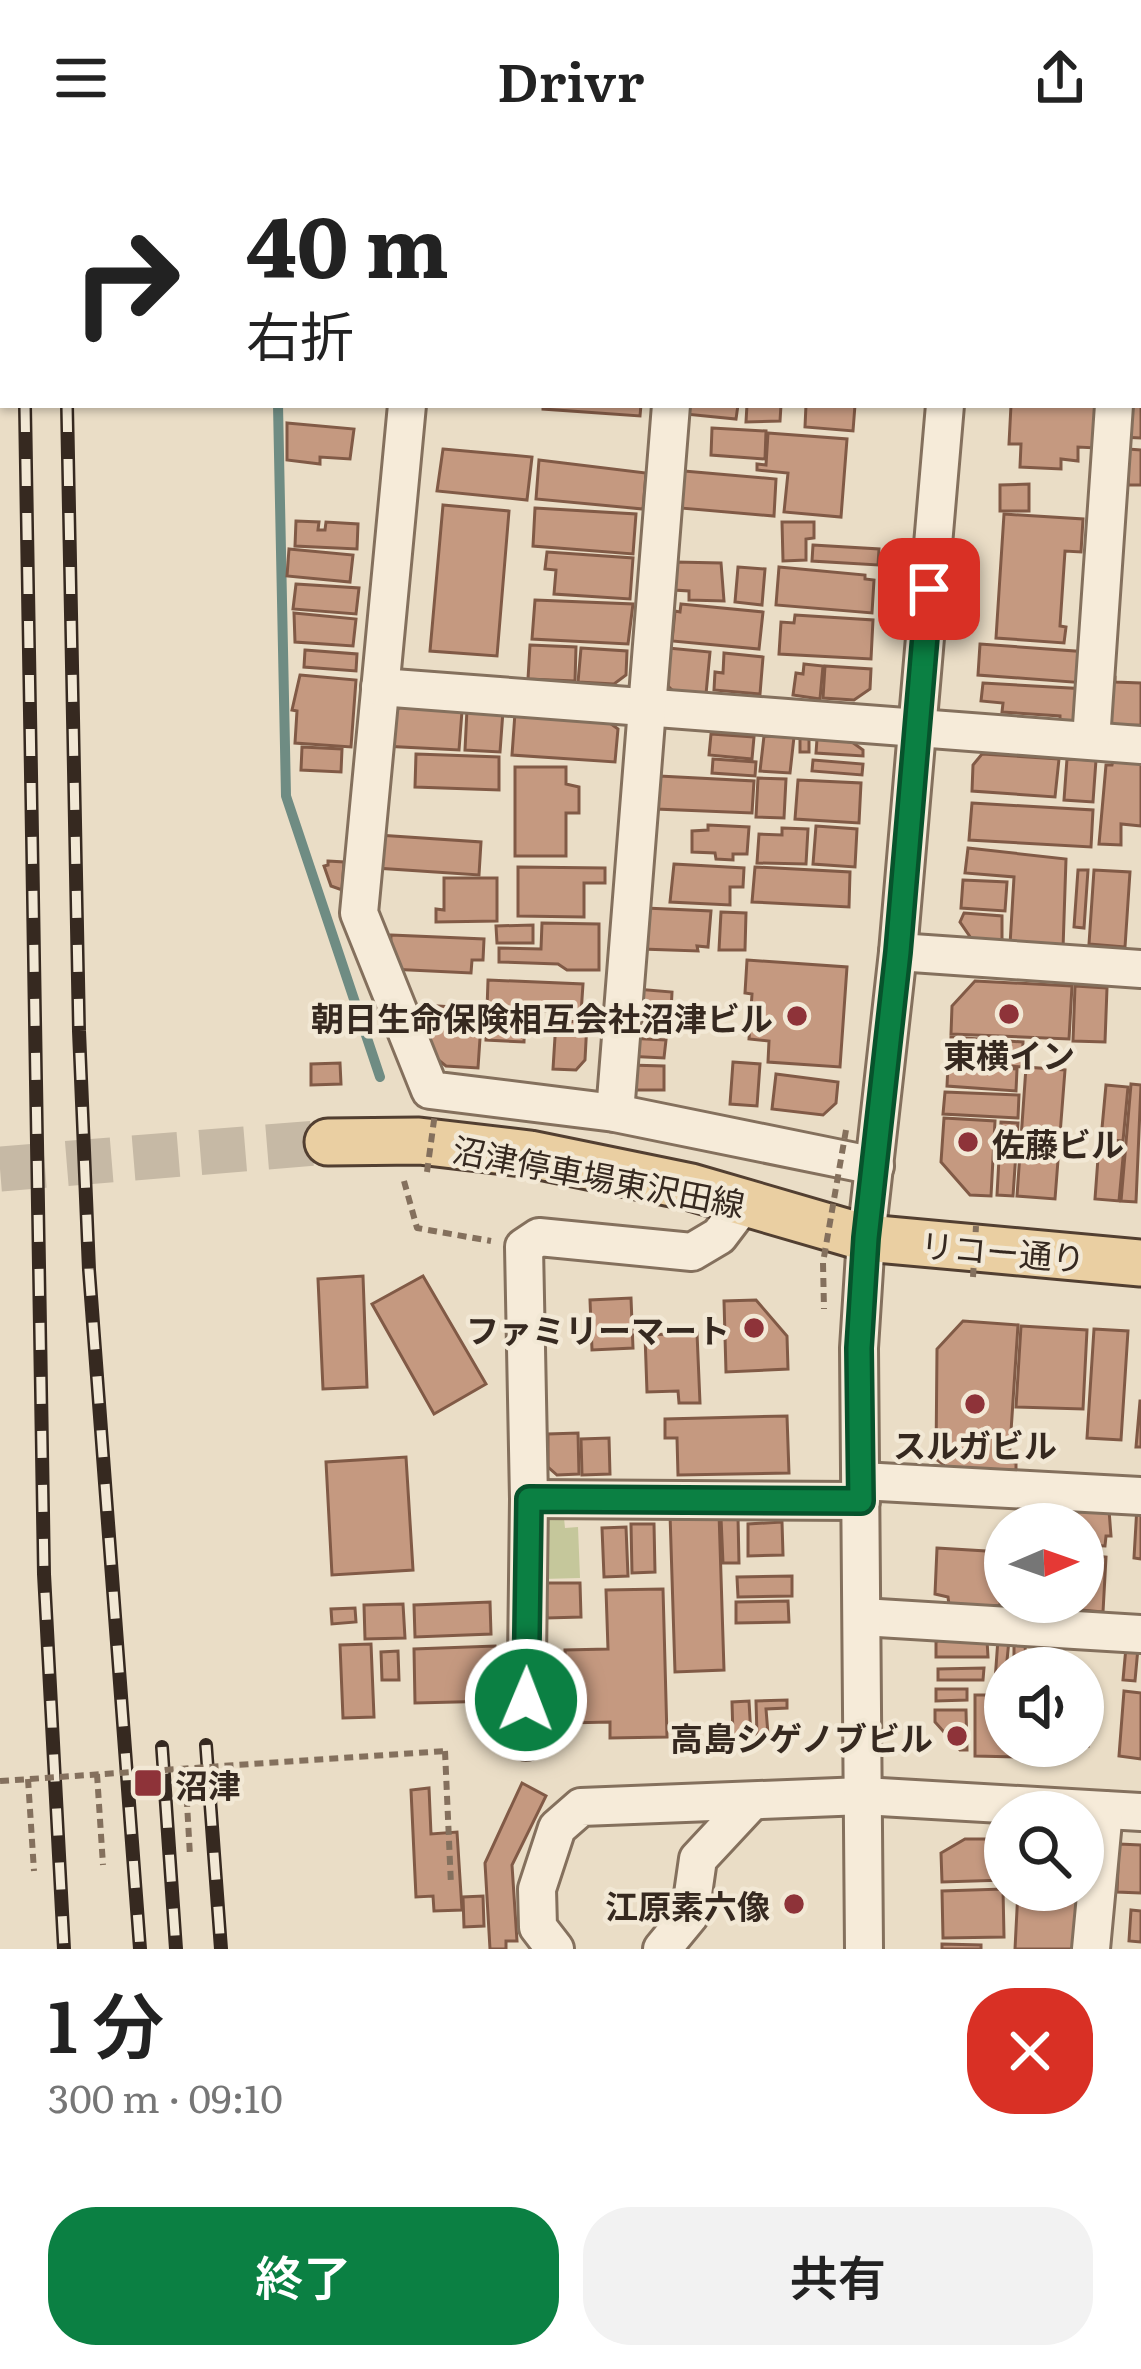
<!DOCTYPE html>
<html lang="ja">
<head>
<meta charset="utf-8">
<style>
	:root { --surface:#fff; --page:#f2f2f2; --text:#222; --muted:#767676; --accent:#0b8043 }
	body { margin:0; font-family:Literata,"Noto Sans JP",serif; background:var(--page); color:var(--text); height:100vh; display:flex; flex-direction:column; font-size:45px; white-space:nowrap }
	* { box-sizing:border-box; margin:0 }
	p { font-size:39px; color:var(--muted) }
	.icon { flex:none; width:66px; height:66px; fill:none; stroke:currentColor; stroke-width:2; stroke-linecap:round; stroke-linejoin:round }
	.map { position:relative; height:1793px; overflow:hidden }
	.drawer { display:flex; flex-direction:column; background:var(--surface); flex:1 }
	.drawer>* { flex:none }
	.top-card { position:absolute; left:0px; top:0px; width:1143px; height:252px; box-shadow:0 3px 9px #0004; background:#fff; color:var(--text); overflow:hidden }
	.needle { width:78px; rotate:88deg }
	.controls { position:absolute; left:984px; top:1347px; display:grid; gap:24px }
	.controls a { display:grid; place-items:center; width:120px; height:120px; border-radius:50%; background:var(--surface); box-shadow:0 3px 9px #0004; font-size:60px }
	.pin { position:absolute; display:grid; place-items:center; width:102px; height:102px; color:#fff; margin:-51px; border-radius:24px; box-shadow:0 6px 18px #0006 }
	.me { position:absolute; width:132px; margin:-66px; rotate:1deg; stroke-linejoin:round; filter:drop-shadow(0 0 9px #0008) }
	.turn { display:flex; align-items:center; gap:42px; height:252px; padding:0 48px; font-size:54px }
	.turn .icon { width:156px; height:156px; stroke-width:2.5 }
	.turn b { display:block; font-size:84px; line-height:102px }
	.round { display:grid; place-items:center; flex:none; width:126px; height:126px; border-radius:48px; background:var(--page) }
	.overview { display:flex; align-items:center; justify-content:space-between; height:204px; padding:0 48px }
	h1 { font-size:72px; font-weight:600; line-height:90px }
	.action { display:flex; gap:24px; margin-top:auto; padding:24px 48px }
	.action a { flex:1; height:138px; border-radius:48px; background:var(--accent); color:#fff; font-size:48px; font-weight:600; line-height:138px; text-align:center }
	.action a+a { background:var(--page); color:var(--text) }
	header { display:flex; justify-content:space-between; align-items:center; height:156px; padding:0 48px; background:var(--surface); font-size:54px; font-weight:600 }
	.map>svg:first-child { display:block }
</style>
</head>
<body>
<header><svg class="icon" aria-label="menu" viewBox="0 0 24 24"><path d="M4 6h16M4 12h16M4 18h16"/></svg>Drivr<svg class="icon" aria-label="share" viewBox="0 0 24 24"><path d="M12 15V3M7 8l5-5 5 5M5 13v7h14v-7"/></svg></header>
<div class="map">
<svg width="1141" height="1793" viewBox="0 0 1141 1793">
	<rect width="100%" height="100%" fill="#eaddc6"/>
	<polygon fill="#c5c79b" points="564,1362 565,1372 578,1371 580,1422 542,1423 541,1373 548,1363"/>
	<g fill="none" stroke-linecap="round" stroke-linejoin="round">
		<g stroke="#6f8c83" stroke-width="10">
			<polyline points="269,0 270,3"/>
			<polyline points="278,249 286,640 380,921"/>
		</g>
	</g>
	<g fill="#c59980" stroke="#815a46" stroke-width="3">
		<polygon points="808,0 915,0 915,3"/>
		<polygon points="1141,190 1141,282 1122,281 1124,249 1140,249"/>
		<polygon points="543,249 641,249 640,260 543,253"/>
		<polygon points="686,249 738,249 736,263 685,258"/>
		<polygon points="747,249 781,249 780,265 746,266"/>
		<polygon points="806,249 855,249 853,275 805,271"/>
		<polygon points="1011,249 1098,249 1096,292 1078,291 1078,305 1061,303 1061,313 1020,311 1021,288 1009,288"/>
		<polygon points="287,267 354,273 350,303 320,301 320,308 287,304"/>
		<polygon points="712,272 766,275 765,303 711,299"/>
		<polygon points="768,277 847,283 841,361 784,356 788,317 757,314 757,308 766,309"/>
		<polygon points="443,293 532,301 527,344 437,335"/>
		<polygon points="1128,293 1141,294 1141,329 1128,329"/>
		<polygon points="539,304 646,317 643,353 536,343"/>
		<polygon points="684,315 776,323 774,360 680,352"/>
		<polygon points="1029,328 1029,355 1000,355 1000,329"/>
		<polygon points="443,349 509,355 497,500 430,495"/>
		<polygon points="535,352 636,358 633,398 533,390"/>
		<polygon points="1004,358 1083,363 1081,396 1065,395 1060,470 1066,471 1064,487 996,482"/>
		<polygon points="296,365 319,366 318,374 325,374 326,366 358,368 357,393 295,390"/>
		<polygon points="782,366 814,366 814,382 806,383 806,404 783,405"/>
		<polygon points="813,389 879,393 878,409 812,405"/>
		<polygon points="289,393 353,399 350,426 287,420"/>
		<polygon points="547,396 633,402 630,443 554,438 556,414 545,413"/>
		<polygon points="675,406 721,407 724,445 689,444 689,435 674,434"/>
		<polygon points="738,411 765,413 762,449 735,446"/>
		<polygon points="779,411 865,419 865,423 874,424 872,457 776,449"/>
		<polygon points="296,428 359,432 356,458 293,453"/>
		<polygon points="535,444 633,448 628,488 532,483"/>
		<polygon points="681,448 763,456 759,493 672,485 675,455 680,456"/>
		<polygon points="294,457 356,463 353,490 295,486"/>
		<polygon points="795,459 873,464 871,503 779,498 781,466 794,467"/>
		<polygon points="980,488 1088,496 1085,527 978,519"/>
		<polygon points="530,489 576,491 575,525 528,523"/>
		<polygon points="581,492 627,495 626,519 614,528 578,526"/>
		<polygon points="668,492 710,496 706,538 673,535 665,527"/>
		<polygon points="305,494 357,498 356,515 304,511"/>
		<polygon points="724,497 763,501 760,538 714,534 715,516 723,517"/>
		<polygon points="804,508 823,510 820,543 793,539 796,517 803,518"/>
		<polygon points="825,510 871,513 870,533 854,544 823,542"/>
		<polygon points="300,519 356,524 351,591 295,587 297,555 292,554"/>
		<polygon points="1105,520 1115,521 1115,526 1141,527 1141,569 1102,570"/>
		<polygon points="983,527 1087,533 1085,568 1060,566 1060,560 1002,556 1003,547 981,545"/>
		<polygon points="401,551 462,555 459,594 383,590 387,559"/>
		<polygon points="467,553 503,555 500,596 465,594"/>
		<polygon points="515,557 603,562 618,573 615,606 512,599"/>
		<polygon points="711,578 754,581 752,603 709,599"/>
		<polygon points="764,580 794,581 790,617 760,615"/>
		<polygon points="809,581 809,596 800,596 800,582"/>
		<polygon points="817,583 852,586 863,594 863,600 816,597"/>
		<polygon points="302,591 342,593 341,616 301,614"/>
		<polygon points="416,598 499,601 499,634 415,631"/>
		<polygon points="982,598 1059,603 1055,641 972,635 973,609"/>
		<polygon points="713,603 756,606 755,620 712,617"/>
		<polygon points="1067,603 1096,604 1093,646 1064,644"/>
		<polygon points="813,604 863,608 862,619 812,615"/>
		<polygon points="1113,605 1141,607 1141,670 1121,668 1121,689 1099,688 1106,609 1112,609"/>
		<polygon points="515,611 566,611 566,628 579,631 579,657 566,657 566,700 515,700"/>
		<polygon points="659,620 754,625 752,657 656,653"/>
		<polygon points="758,622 786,623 784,662 756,661"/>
		<polygon points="798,624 861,627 859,667 795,663"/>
		<polygon points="972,647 1093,654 1091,691 969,684"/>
		<polygon points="708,669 749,671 747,698 733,698 733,704 716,703 715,697 692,696 692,675 708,674"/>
		<polygon points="816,670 857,673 855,711 813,708"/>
		<polygon points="782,672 808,673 806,708 757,707 759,678 782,679"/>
		<polygon points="378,679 481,686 479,719 376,712"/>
		<polygon points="968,692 1066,703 1063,793 1010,789 1014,721 965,717"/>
		<polygon points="328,705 344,706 342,734 331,730 324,710 328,709"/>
		<polygon points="674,708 744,712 743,731 730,731 730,749 670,746"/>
		<polygon points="518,711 605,712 605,727 584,727 584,761 518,760"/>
		<polygon points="755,711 850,716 849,751 752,746"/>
		<polygon points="1078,714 1088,714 1084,772 1074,771"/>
		<polygon points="1094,714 1130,716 1125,791 1089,788"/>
		<polygon points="444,722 497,722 497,765 436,766 436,753 444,754"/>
		<polygon points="963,724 1007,726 1005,755 961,752"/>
		<polygon points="645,752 711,755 708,791 697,790 698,795 642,793"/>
		<polygon points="721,756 746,757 745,794 719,794"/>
		<polygon points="964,757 1002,760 1002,786 973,785 960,766"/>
		<polygon points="542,767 599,768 599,814 567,814 558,808 499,806 499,792 541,793"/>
		<polygon points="533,769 533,787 497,787 496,770"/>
		<polygon points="391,779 484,783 483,804 472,804 471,817 390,813"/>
		<polygon points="747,804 847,811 840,911 768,906 769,885 749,883 752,838 745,837"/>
		<polygon points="488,824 583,828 581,858 525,854 524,886 486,884"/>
		<polygon points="975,825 1072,830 1069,883 951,878 952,850"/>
		<polygon points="1075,830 1107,832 1105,886 1073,885"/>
		<polygon points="636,833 672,836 670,877 634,876"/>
		<polygon points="408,848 482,853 478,912 446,910 431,898"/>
		<polygon points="556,865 587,866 585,904 576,914 553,913"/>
		<polygon points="951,881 1023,886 1022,911 950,905"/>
		<polygon points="627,882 666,884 664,902 626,900"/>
		<polygon points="733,906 760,908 757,950 730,948"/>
		<polygon points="340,907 341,928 311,929 311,908"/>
		<polygon points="628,909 664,910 664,934 633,934"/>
		<polygon points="948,909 1017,913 1016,935 947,930"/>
		<polygon points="1026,911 1065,914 1055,1043 1017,1040"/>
		<polygon points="776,918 838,926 836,947 823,959 772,953"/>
		<polygon points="1131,928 1141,929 1136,1046 1121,1045"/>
		<polygon points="1106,929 1128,931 1123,985 1101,983"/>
		<polygon points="945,936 1019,939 1018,962 943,958"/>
		<polygon points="944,962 995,965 991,1040 970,1039 941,1006"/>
		<polygon points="1001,966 1018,967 1013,1040 997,1039"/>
		<polygon points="1099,989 1124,991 1119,1045 1095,1043"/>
		<polygon points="363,1120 367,1231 323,1233 318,1123"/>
		<polygon points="423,1120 486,1228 434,1258 372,1148"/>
		<polygon points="631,1142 633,1192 592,1194 590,1144"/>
		<polygon points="756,1144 787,1180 788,1213 726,1216 724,1145"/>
		<polygon points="963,1165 1018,1169 1009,1306 1016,1307 1016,1314 1008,1314 1008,1319 948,1312 936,1303 937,1193"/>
		<polygon points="1021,1170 1087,1174 1083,1253 1016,1251"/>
		<polygon points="1094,1173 1128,1175 1121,1284 1087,1282"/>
		<polygon points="697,1177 700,1247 679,1247 678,1235 647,1236 645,1179"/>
		<polygon points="1140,1245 1141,1245 1141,1291 1136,1291"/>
		<polygon points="787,1260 789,1317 678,1319 677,1282 665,1282 665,1263"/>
		<polygon points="578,1277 579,1318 557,1319 548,1311 548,1278"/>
		<polygon points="609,1282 610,1318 582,1319 581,1283"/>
		<polygon points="406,1301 413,1414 332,1419 326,1306"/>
		<polygon points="1137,1350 1141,1351 1141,1403 1134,1402"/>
		<polygon points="1066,1352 1109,1354 1111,1380 1106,1380 1105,1390 1083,1389 1083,1368 1065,1368"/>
		<polygon points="719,1357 724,1514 675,1516 670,1358"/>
		<polygon points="738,1361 739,1407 723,1407 721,1362"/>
		<polygon points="782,1366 783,1399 748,1400 748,1368"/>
		<polygon points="631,1368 654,1368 655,1416 632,1417"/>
		<polygon points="626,1371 628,1420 604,1421 602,1372"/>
		<polygon points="937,1392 1002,1396 1000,1450 949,1449 948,1441 935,1438"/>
		<polygon points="1084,1399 1106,1401 1103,1456 1081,1454"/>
		<polygon points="792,1420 792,1440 738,1441 737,1421"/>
		<polygon points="546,1427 580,1427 581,1461 547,1462"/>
		<polygon points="663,1433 667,1581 610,1582 610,1566 567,1567 565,1494 608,1493 606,1434"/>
		<polygon points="788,1445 789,1466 736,1467 736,1446"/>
		<polygon points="490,1446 491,1478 415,1481 414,1449"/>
		<polygon points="403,1448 405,1482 365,1483 364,1449"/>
		<polygon points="355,1452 356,1466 332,1468 331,1453"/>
		<polygon points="942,1482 987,1484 988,1501 936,1501 936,1486"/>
		<polygon points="998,1483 1009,1484 1005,1525 995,1525"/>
		<polygon points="1014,1485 1025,1487 1026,1512 1014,1512"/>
		<polygon points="371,1488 374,1561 343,1562 340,1489"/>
		<polygon points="495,1490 497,1545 415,1547 414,1493"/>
		<polygon points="1126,1491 1138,1492 1135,1525 1123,1524"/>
		<polygon points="398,1495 399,1524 382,1524 381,1496"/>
		<polygon points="984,1512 983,1524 938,1524 938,1513"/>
		<polygon points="936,1533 967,1533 967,1544 936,1545"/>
		<polygon points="1124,1535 1141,1537 1141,1603 1119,1600"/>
		<polygon points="975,1539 1005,1539 1005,1590 1020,1590 1020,1601 975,1600"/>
		<polygon points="1083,1539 1095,1539 1093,1582 1088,1582 1088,1590 1083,1589"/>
		<polygon points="787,1544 787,1552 766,1553 768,1578 757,1579 756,1545"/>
		<polygon points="749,1545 751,1580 733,1580 732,1546"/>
		<polygon points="935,1554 966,1554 967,1594 960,1594 935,1566"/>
		<polygon points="1029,1590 1048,1590 1048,1603 1028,1602"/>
		<polygon points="522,1627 546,1640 512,1709 517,1785 506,1785 506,1793 490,1793 485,1707"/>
		<polygon points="429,1632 431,1678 457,1676 462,1754 434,1755 433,1740 416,1741 411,1634"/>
		<polygon points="965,1683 1005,1683 1005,1724 942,1726 941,1697"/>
		<polygon points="1119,1688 1141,1689 1141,1737 1117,1736"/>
		<polygon points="1003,1733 1004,1781 943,1782 942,1735"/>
		<polygon points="1018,1734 1083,1734 1078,1793 1015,1793"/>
		<polygon points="483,1740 484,1770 464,1771 463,1741"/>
		<polygon points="1131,1754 1141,1755 1141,1786 1129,1785"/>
		<polygon points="942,1788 981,1789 981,1793 942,1793"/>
	</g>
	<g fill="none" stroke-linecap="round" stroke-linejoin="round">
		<polyline stroke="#c6b9a5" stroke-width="45" stroke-dasharray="45 22" stroke-linecap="butt" points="0,1013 328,986"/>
		<defs>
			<g id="minor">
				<polyline points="430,3 430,0"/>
				<polyline points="691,3 691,0"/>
				<polyline points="965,3 966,0"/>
				<polyline points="1140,67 1141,67"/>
				<polyline points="407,249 359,757 430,934 615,957 875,1010"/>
				<polyline points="380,531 1141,589"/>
				<polyline points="1091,584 1114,249"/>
				<polyline points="898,796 1141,813"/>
				<polyline points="615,957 671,249"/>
				<polyline points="861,1325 1141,1340"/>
				<polyline points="529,1343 861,1345"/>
				<polyline points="862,1461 1141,1478"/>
				<polyline points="526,1585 529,1343 524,1091 539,1081 692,1096 719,1080 744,1047"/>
				<polyline points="555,1793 538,1771 537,1733 557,1672 581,1651 863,1640 1141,1656"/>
				<polyline points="662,1793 690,1759 698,1703 752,1645"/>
				<polyline points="864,1793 859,1192 866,1082 898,796 945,249"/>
				<polyline points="1091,1793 1104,1654"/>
			</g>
			<polyline id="major" points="328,986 419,985 530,998 691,1031 866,1082 1141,1107"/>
		</defs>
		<use href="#minor" stroke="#84705d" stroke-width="42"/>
		<use href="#major" stroke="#523f31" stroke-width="51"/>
		<g stroke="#84705d" stroke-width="6" stroke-dasharray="9 6" stroke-linecap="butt">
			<polyline points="404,1025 417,1072 491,1085"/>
			<polyline points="823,1107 824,1153"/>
			<polyline points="445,1595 451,1729"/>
			<polyline points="185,1612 190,1700"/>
			<polyline points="97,1618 103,1709"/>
			<polyline points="28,1623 34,1715"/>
		</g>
		<use href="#minor" stroke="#f6ebd9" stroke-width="36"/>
		<use href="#major" stroke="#eacfa2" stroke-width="45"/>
		<defs>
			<g id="rail">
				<polyline points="20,0 20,3"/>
				<polyline points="62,0 62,3"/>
				<polyline points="25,249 44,1418 64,1793"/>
				<polyline points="67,249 79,875 89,1114 140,1793"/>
				<polyline points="206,1589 221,1793"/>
				<polyline points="162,1591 176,1793"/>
			</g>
		</defs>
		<use href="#rail" stroke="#362920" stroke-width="14"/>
		<use href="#rail" stroke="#f2e8d5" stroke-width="9" stroke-dasharray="27" stroke-linecap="butt"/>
		<g stroke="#84705d" stroke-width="6" stroke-dasharray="9 6" stroke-linecap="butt">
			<polyline points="427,1016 435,957"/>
			<polyline points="824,1101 846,974"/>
			<polyline points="973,1121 976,1070"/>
			<polyline points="0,1625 445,1595"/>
		</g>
	</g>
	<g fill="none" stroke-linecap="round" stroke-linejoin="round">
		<defs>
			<polyline id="route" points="526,1544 529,1343 861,1345 859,1192 866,1082 898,796 929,433"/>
		</defs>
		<use href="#route" stroke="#07532c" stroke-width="30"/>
		<use href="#route" stroke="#0b8043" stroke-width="21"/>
	</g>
	<g fill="#8e3339" stroke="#f2e8d5" stroke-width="4.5">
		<circle cx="1009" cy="858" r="12"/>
		<circle cx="797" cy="860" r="12"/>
		<circle cx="968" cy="986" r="12"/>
		<circle cx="754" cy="1172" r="12"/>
		<circle cx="975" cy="1248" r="12"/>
		<circle cx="957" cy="1580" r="12"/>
		<rect x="133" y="1612" width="30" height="30" rx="6"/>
		<circle cx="794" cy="1748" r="12"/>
	</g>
	<g text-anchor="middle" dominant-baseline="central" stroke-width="9" stroke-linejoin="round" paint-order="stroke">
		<g font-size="33" font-weight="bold" fill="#362920" stroke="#f2e8d5" text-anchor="end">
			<text x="773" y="860">朝日生命保険相互会社沼津ビル</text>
			<text x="1009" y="897" text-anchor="middle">東横イン</text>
			<text x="992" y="986" text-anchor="start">佐藤ビル</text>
			<text x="730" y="1172">ファミリーマート</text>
			<text x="975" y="1287" text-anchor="middle">スルガビル</text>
			<text x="933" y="1580">高島シゲノブビル</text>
			<text x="175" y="1627" text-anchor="start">沼津</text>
			<text x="770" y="1748">江原素六像</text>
		</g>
		<g font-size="33" fill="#362920" stroke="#f2e8d5">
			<text transform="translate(599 1019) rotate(11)">沼津停車場東沢田線</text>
			<text transform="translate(1003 1094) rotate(5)">リコー通り</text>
		</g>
	</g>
</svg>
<div class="controls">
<a><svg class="needle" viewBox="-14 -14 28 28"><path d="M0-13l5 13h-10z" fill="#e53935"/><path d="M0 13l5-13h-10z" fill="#767676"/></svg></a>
<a><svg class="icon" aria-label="sound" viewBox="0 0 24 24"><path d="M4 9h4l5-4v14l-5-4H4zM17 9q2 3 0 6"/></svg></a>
<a><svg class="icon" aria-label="search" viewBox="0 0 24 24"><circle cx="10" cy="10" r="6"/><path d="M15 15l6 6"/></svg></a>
</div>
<div class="pin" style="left:929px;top:433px;background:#d93025"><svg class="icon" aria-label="arrive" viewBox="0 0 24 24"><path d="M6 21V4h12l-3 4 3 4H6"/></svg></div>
<svg class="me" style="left:526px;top:1544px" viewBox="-20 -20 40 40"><circle r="17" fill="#0b8043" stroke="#fff" stroke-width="3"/><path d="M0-11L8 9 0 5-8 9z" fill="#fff"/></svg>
<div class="top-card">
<div class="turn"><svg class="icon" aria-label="right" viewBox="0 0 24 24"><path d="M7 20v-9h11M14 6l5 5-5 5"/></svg><div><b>40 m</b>右折</div></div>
</div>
</div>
<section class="drawer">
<div class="overview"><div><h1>1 分</h1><p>300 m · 09:10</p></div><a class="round" style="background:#d93025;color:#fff"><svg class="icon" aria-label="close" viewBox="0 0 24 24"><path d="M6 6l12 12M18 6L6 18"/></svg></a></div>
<div class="action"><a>終了</a><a>共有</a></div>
</section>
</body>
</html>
